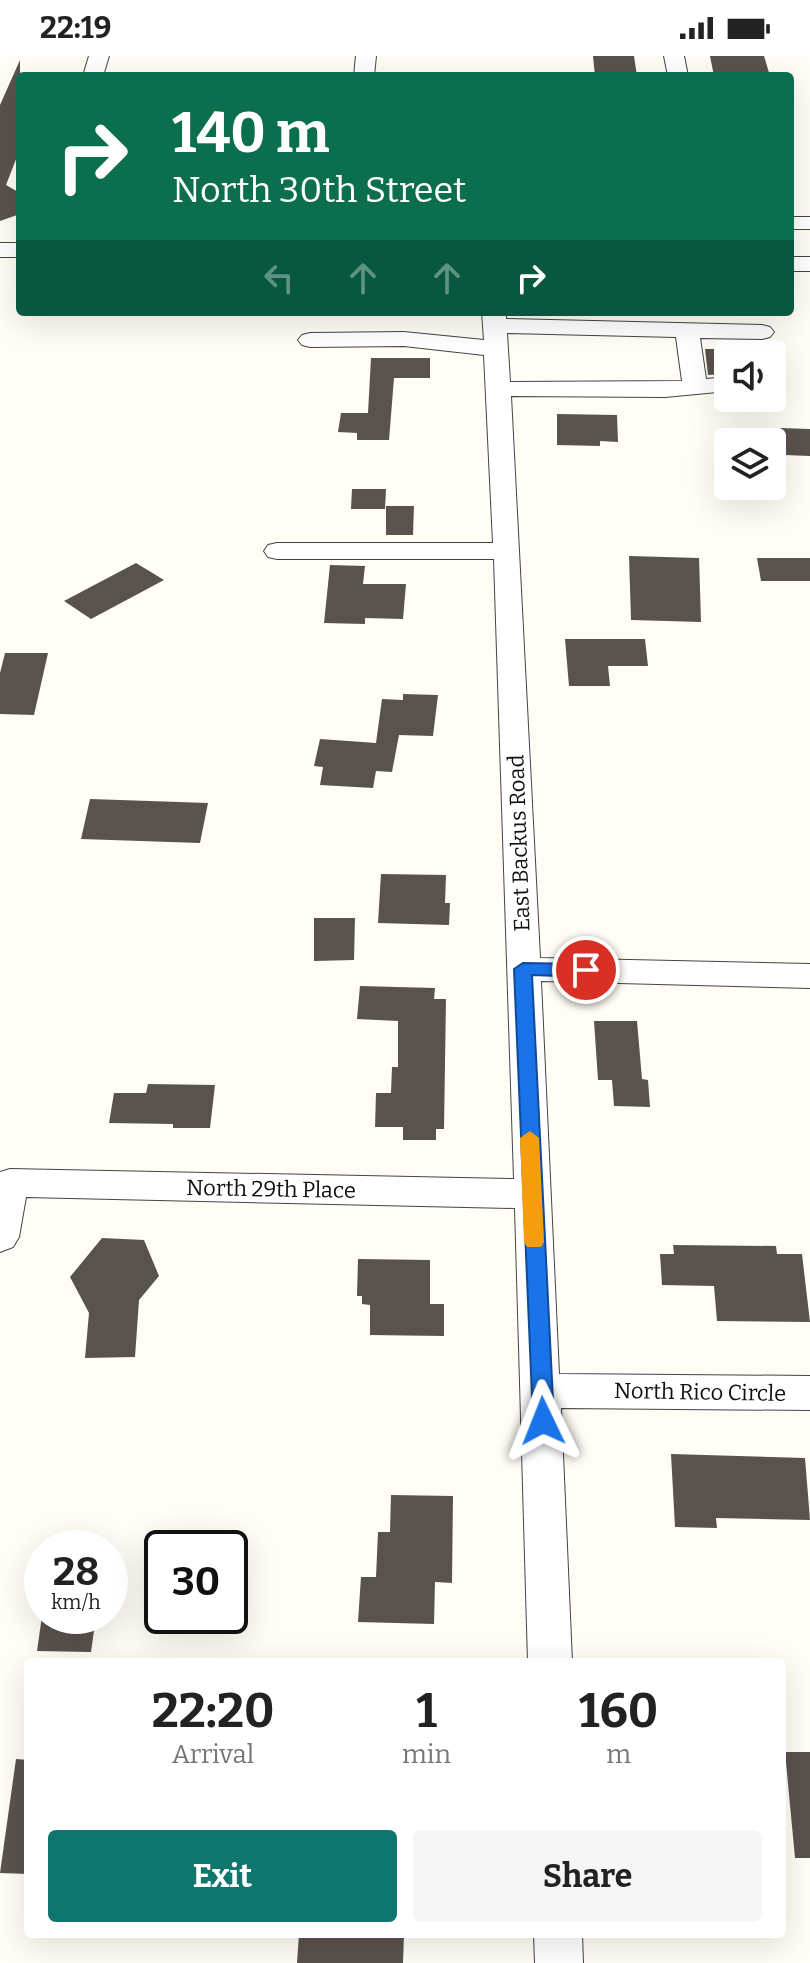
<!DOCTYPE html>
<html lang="en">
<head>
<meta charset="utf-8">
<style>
	:root { --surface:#fff; --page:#f6f6f6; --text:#222; --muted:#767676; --accent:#0f766e }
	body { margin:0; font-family:Bitter,serif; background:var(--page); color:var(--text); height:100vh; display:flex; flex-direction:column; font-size:30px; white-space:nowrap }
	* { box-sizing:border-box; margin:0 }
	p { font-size:26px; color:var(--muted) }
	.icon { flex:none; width:44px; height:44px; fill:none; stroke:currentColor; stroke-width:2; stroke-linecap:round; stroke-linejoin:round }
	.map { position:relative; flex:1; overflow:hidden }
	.details { position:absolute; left:24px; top:1602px; width:762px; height:280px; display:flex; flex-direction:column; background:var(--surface); border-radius:8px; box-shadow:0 8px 32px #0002 }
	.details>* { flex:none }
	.banner { position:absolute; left:16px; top:16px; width:778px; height:244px; border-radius:8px; box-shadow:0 8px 32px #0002; background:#0b6e4f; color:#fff; overflow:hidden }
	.tools { position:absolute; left:714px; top:284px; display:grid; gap:16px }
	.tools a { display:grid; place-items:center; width:72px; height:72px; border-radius:8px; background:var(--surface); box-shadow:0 8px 32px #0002; font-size:40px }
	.speed { position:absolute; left:24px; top:1474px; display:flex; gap:16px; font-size:40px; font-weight:700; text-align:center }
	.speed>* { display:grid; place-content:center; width:104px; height:104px; border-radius:50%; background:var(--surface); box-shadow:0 8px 32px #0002; line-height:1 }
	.speed small { font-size:20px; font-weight:400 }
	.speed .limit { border:4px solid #111; border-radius:12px; background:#fff; color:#111 }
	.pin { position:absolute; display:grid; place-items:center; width:68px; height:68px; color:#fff; margin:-34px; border:4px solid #fff; border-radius:50%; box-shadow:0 2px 8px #0007 }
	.me { position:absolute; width:88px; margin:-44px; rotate:358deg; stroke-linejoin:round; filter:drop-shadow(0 0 6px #0008) }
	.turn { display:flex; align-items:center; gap:28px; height:168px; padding:0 24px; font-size:36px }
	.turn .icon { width:104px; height:104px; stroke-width:2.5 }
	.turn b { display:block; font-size:56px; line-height:68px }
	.lanes { display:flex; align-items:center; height:76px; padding:0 24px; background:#0003; justify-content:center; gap:40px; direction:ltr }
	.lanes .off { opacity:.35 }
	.eta { display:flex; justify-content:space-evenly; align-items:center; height:136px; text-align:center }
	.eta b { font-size:48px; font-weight:700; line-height:56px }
	.cta { display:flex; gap:16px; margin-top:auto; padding:16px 24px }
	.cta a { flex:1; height:92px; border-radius:8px; background:var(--accent); color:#fff; font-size:32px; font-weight:700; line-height:92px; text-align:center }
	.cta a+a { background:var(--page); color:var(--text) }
	.status { display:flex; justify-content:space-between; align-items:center; height:56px; padding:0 40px; background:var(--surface); direction:ltr }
	.status svg { height:22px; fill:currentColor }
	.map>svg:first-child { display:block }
</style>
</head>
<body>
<div class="status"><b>22:19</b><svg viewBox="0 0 49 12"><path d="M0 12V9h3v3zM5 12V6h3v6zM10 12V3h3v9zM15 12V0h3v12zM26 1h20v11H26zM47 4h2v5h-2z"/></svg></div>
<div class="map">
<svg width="810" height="1907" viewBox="0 0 810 1907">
	<rect width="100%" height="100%" fill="#fffdf5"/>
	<g fill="#5a524d">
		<polygon points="593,0 634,0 637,20 595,20"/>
		<polygon points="710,0 764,0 770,20 714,20"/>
		<polygon points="20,4 20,93 6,129 20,137 20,158 0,165 0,49"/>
		<polygon points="705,293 728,293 728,318 708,319"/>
		<polygon points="371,302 430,302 430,322 394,322 389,384 357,384 357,377 338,376 341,357 368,357"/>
		<polygon points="557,358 617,359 618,386 600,385 600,390 557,389"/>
		<polygon points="780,372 810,373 810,400 785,399"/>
		<polygon points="352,433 386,433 385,453 351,453"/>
		<polygon points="386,450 414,450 413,479 386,479"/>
		<polygon points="629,500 699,502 701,566 631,564"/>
		<polygon points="757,502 810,502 810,525 761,525"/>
		<polygon points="136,507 164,524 91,563 64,545"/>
		<polygon points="330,509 365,510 363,528 406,528 403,563 365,562 365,568 324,567"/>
		<polygon points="565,583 645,583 648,610 608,610 610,630 569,630"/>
		<polygon points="5,597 48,597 34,659 0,658 0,617"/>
		<polygon points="403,638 438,639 433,680 399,679 392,716 376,715 373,732 320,729 323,711 314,710 320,683 376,687 382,643 403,644"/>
		<polygon points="90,743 208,747 200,787 81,783"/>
		<polygon points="381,818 446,819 445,847 450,847 449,869 378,867"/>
		<polygon points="314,862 355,862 354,904 314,905"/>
		<polygon points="360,930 435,932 434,943 446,943 444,1073 436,1073 436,1084 403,1084 403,1071 375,1071 376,1037 391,1037 392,1011 398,1011 398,965 357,963"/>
		<polygon points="594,965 637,965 642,1023 648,1024 650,1051 614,1050 612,1024 598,1024"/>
		<polygon points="148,1028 215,1029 210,1072 173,1072 173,1068 109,1067 114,1037 146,1037"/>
		<polygon points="102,1182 144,1184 159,1220 139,1244 135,1301 85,1302 89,1257 70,1221"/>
		<polygon points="673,1189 776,1190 777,1198 802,1198 810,1266 717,1265 714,1230 662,1229 660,1198 674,1198"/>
		<polygon points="358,1203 430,1204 430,1248 444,1248 444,1280 370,1279 370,1249 362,1248 362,1240 357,1240"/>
		<polygon points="671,1398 805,1402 810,1464 716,1462 717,1472 675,1471"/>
		<polygon points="391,1439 453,1440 452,1527 435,1526 434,1568 358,1566 361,1521 376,1521 378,1476 390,1476"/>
		<polygon points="42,1560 96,1560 91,1596 37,1595"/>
		<polygon points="785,1696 810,1696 810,1802 795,1802"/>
		<polygon points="16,1703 28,1704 28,1818 0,1817"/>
		<polygon points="299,1878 404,1878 403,1907 297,1907"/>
	</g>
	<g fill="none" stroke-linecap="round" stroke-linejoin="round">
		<defs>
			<g id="minor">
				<polygon points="89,0 109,0 103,20 83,20"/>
				<polygon points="356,0 376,0 374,20 354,20"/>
				<polygon points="664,0 684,0 688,20 668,20"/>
				<rect x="790" y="161" width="20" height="12"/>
				<rect x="0" y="187" width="20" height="14"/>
				<rect x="790" y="201" width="20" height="14"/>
				<path d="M482 256H506V263L762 269 770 271 774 276 770 281 762 283 700 282 706 323 728 321V335L665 341 511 340 540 902 810 908V932L541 925 559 1318 810 1320V1354L561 1352 572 1606H528L515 1152 26 1141 19 1181 13 1191 0 1196V1116L10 1113 514 1123 494 503H277L268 501 264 495 268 489 277 487H493L484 299 404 290 310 291 302 289 298 284 302 279 310 277 404 276 484 284ZM507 277 676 281 682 325 510 326Z"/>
				<polygon points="534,1878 582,1878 583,1907 535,1907"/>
			</g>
		</defs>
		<use href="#minor" stroke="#444" stroke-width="2"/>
		<use href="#minor" fill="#fff" fill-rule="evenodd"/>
	</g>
	<polygon fill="#1a73e8" stroke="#114b97" stroke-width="2" points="523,907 586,908 595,914 586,921 532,919 554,1365 551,1371 543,1374 536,1371 533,1365 514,913"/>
	<polygon fill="#f59e0b" points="530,1075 539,1082 544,1186 541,1191 527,1191 524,1186 520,1082"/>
	<g text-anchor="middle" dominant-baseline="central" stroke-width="8" stroke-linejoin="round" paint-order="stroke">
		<g font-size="22" fill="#111" stroke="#fff">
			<text transform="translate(519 787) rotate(-92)">East Backus Road</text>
			<text transform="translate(271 1133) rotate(1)">North 29th Place</text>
			<text transform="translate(700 1336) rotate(1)">North Rico Circle</text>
		</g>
	</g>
</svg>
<div class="tools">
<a><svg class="icon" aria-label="sound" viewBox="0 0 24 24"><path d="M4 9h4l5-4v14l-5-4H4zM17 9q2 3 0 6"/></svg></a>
<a><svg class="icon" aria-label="layers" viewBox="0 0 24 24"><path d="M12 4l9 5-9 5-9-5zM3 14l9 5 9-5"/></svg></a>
</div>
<div class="speed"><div>28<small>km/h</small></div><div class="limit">30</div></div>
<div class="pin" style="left:586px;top:914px;background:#d93025"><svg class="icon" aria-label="arrive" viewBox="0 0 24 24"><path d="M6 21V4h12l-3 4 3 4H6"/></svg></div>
<svg class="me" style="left:543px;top:1365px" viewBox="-20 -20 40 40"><path d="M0-17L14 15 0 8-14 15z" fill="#1a73e8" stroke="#fff" stroke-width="4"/></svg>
<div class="banner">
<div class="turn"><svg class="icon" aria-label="right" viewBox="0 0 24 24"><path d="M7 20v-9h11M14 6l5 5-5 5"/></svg><div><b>140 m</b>North 30th Street</div></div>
<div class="lanes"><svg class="icon off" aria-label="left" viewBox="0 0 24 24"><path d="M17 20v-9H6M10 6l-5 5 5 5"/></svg><svg class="icon off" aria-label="ahead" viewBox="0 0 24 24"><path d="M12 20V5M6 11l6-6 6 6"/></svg><svg class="icon off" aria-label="ahead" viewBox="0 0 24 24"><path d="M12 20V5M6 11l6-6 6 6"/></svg><svg class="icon" aria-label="right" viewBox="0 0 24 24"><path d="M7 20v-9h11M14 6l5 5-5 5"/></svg></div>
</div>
<section class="details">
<div class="eta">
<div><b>22:20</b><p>Arrival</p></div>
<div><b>1</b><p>min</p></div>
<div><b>160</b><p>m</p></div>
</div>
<div class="cta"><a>Exit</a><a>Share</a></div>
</section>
</div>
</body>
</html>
